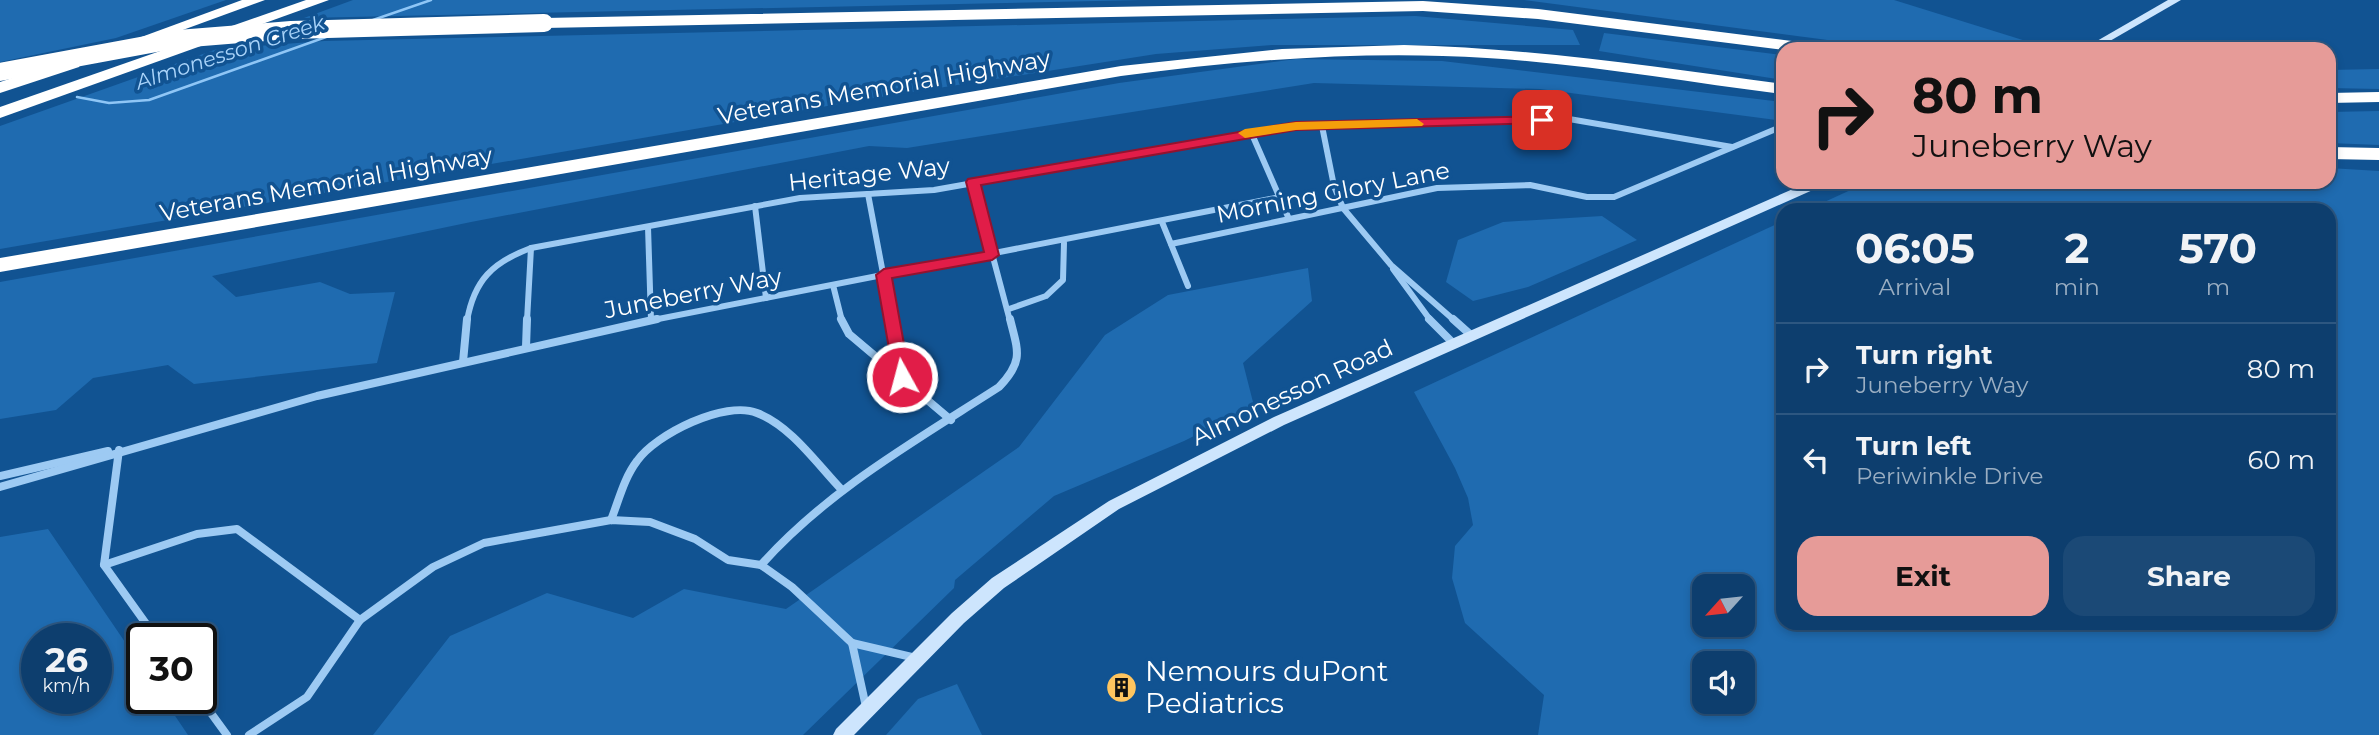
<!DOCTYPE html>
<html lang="en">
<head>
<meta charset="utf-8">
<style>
	:root { --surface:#0d3e6e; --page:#1b4976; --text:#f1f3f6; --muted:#9aaec2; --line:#2d5781; --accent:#e69b98 }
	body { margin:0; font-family:Montserrat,sans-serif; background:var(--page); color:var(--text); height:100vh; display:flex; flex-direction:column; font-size:26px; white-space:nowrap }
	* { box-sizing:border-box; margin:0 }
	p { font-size:23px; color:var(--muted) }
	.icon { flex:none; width:38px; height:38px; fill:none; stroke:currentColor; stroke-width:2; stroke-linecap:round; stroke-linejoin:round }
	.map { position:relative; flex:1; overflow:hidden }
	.drawer { position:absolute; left:1776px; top:203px; width:560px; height:427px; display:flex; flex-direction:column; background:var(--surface); border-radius:21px; box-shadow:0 4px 10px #0003,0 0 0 2px var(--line) }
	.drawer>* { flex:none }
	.guide { position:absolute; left:1776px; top:42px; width:560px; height:147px; border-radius:21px; box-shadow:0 4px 10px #0003,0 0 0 2px var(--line); background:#e69b98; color:#111; overflow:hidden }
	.needle { width:46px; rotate:243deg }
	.buttons { position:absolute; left:1692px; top:574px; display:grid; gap:14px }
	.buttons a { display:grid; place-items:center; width:63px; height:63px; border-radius:14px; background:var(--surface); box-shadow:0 4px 10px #0003,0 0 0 2px var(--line); font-size:35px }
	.speed { position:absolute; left:21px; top:623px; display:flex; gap:14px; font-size:35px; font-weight:700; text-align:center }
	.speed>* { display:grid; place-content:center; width:91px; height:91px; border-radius:50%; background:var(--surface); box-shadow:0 4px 10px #0003,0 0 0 2px var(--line); line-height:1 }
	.speed small { font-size:18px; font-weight:400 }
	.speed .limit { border:4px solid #111; border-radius:10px; background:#fff; color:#111 }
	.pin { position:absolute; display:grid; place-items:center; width:60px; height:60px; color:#fff; margin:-30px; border-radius:14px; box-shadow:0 4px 10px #0006 }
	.me { position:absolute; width:77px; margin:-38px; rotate:353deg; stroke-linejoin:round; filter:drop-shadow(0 0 5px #0008) }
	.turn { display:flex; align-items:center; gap:24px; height:147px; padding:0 21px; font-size:32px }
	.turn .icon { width:91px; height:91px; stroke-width:2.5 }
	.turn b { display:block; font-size:49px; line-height:60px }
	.eta { display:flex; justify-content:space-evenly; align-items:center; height:119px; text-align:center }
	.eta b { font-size:42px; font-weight:700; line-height:49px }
	.primary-button { display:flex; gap:14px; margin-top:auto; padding:14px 21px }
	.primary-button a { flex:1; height:80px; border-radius:21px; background:var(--accent); color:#111; font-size:28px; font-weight:700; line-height:80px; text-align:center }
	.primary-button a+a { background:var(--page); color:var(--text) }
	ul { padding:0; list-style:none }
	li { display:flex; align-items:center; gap:21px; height:91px; padding:0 21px; border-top:2px solid var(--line) }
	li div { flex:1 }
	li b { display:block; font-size:26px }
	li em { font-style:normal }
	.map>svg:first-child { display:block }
</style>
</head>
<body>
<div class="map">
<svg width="2379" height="735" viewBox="0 0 2379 735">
	<rect width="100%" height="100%" fill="#115392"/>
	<g fill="#1f6bb0" fill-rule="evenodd">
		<polygon points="0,0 226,0 116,38 0,62"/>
		<polygon points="353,0 1142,0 304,18"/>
		<polygon points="1524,0 1894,0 2052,49 1896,49"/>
		<polygon points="1415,16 1573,30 1580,45 1272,45 1156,54 868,99 0,249 0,126 217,49 324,41"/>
		<polygon points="1604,33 1783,55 1783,80 1599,51"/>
		<polygon points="1296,59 1442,61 1783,102 1783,121 1540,89 1314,83 907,148 869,146 471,222 212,276 236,297 320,282 350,294 395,292 377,363 194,384 168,365 93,378 56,410 0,419 0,282 1119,83"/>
		<polygon points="2379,69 2379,89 2329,88 2329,70"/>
		<polygon points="2379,111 2379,145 2329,143 2329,112"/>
		<path d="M2329 168 2379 171V735H1538L1544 695 1465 623 1452 578 1455 546 1473 525 1468 498 1455 468 1414 392 1783 221V623H2329V210H1807L1868 182H2329ZM1704 586H1743V625H1704ZM1704 663H1743V702H1704Z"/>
		<polygon points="1602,216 1637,240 1528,287 1473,301 1446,282 1458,240 1503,222"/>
		<polygon points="1308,268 1312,301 1243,363 1254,406 1184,441 1054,496 955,580 954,588 803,735 373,735 450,636 547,593 633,618 684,589 786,609 1019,447 1105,335 1168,295"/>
		<path d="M48 529 142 667V698H163L188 735H0V537ZM37 639H96V698H37Z"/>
		<polygon points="957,684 982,735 886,735 918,699"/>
	</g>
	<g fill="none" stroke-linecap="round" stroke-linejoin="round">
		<g stroke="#8fc6f6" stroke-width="2.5">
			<polyline points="373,20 431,0"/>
			<polyline points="77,97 109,103 149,100 326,37"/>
		</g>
		<g stroke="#9dcaf3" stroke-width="6">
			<polyline points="1322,126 1334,186 1343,208 1391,265 1455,321"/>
			<polyline points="1251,132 1289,219"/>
			<polyline points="973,182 1010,321"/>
			<polyline points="868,194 892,321"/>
			<polyline points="755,206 766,298"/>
			<polyline points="1162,222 1188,286"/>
			<polyline points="648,227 651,320"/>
			<polyline points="1171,244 1437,188 1530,185 1587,197 1614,197 1783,126"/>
			<polyline points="1393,269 1431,321"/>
			<polyline points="833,285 842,321"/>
			<polyline points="1009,309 1046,296 1063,280 1064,243"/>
			<path d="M467 321C474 280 493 262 531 248L800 198 934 190 1296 126 1569 119 1732 147"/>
			<polyline points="527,321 531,248"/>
			<polyline points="648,321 1280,197"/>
		</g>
		<g stroke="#9dcaf3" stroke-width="8">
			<polyline points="841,319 849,334 951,420"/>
			<polyline points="891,319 902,377"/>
			<polyline points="1429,319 1454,344"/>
			<polyline points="1453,319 1472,336"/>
			<polyline points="526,347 527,319"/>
			<polyline points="463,362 467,319"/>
			<polyline points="119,450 104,565 157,639"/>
			<polyline points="0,476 108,451"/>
			<polyline points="0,487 317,396 657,319"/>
			<path d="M611 520C619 500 624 478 637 461 656 434 725 400 757 413 791 426 817 464 841 489"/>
			<polyline points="104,565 197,534 237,529 360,620"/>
			<path d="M761 565C828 490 915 441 999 387 1024 361 1018 351 1010 319"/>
			<polyline points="852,643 866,707"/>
			<polyline points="200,698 227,735"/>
			<polyline points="249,735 307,697 360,620 433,567 484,543 611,520 650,522 695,539 728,560 761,565 792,587 852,643 916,658"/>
		</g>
		<g fill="#cde5fd" fill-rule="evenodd">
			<polygon points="2168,0 2181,0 2096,49 2083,49"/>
			<polygon points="1809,182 1826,182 1824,185 1284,425 1119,509 1004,588 964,623 854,735 833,735 836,729 952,613 992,578 1109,501 1274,417"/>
		</g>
		<g fill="#fff" fill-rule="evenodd">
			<polygon points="242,0 265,0 139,46 133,48 125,43"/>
			<polygon points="306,0 329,0 0,118 0,107"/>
			<polygon points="1423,1 1538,9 1816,44 1824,49 1783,50 1538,19 1423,11 544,28 536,23 544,18"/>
			<path d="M1404 45C1531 48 1657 67 1783 84V94C1685 82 1587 64 1487 58 1365 50 1243 60 1121 76L0 272V258L1121 66 1282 49Z"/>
			<polygon points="73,58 81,63 79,67 0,93 0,82"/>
			<polygon points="2379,92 2379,102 2329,103 2329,93"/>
			<polygon points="2329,147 2379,148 2379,160 2329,159"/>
		</g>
		<polyline stroke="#fff" stroke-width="18" points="0,72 178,39 291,30 544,23"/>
	</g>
	<polygon fill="#e11d48" stroke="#92132f" stroke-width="2" points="1542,116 1546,117 1546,123 1296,130 981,185 999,255 992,260 892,278 910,377 902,383 894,377 876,275 884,269 984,252 966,182 968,179 1296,122"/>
	<polygon fill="#f59e0b" points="1417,119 1424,124 1422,126 1296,130 1245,138 1238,133 1245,129 1296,122"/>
	<defs>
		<symbol id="building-disc" viewBox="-11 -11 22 22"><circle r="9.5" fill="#ffc55f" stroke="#115392"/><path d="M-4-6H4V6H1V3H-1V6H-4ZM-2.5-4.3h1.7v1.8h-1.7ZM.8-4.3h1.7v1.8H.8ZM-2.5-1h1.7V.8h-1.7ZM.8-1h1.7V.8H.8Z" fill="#111"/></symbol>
	</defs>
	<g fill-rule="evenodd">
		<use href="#building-disc" x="1104" y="670" width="35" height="35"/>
	</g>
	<g text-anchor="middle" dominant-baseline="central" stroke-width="7" stroke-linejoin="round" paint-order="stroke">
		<g font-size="21" font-style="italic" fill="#aad4fa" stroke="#115392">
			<text transform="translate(230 52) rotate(-18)">Almonesson Creek</text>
		</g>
		<g font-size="24" fill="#fff" stroke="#115392">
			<text transform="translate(884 87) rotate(-10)">Veterans Memorial Highway</text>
			<text transform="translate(869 174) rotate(-6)">Heritage Way</text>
			<text transform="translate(326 184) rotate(-10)">Veterans Memorial Highway</text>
			<text transform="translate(1333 192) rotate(-11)">Morning Glory Lane</text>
			<text transform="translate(693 293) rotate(-11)">Juneberry Way</text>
			<text transform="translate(1292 392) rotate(-25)">Almonesson Road</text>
		</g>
		<g font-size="28" fill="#fff" stroke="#115392" text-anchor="start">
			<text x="1145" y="671">Nemours duPont<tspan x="1145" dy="32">Pediatrics</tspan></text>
		</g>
	</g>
</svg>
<div class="buttons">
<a><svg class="needle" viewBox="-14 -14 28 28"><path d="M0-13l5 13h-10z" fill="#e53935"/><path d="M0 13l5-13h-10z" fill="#9aaec2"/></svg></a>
<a><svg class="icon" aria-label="sound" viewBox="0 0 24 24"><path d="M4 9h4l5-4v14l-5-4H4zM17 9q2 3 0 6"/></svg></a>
</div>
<div class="speed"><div>26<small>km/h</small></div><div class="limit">30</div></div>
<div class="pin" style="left:1542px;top:120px;background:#d93025"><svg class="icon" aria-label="arrive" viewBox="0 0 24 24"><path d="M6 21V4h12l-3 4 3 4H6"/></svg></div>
<svg class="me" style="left:902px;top:377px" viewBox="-20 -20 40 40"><circle r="17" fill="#e11d48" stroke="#fff" stroke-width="3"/><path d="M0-11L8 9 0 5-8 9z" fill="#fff"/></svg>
<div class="guide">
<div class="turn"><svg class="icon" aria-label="right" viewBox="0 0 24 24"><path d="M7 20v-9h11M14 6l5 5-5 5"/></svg><div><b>80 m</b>Juneberry Way</div></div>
</div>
<section class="drawer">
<div class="eta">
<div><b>06:05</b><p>Arrival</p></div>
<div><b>2</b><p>min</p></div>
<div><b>570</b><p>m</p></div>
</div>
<ul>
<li><svg class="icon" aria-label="right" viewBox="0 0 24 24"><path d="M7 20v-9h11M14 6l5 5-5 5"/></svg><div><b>Turn right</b><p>Juneberry Way</p></div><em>80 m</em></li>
<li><svg class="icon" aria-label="left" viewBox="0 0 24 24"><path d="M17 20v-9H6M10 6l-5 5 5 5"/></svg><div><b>Turn left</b><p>Periwinkle Drive</p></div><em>60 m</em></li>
</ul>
<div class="primary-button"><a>Exit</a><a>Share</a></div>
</section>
</div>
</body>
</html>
